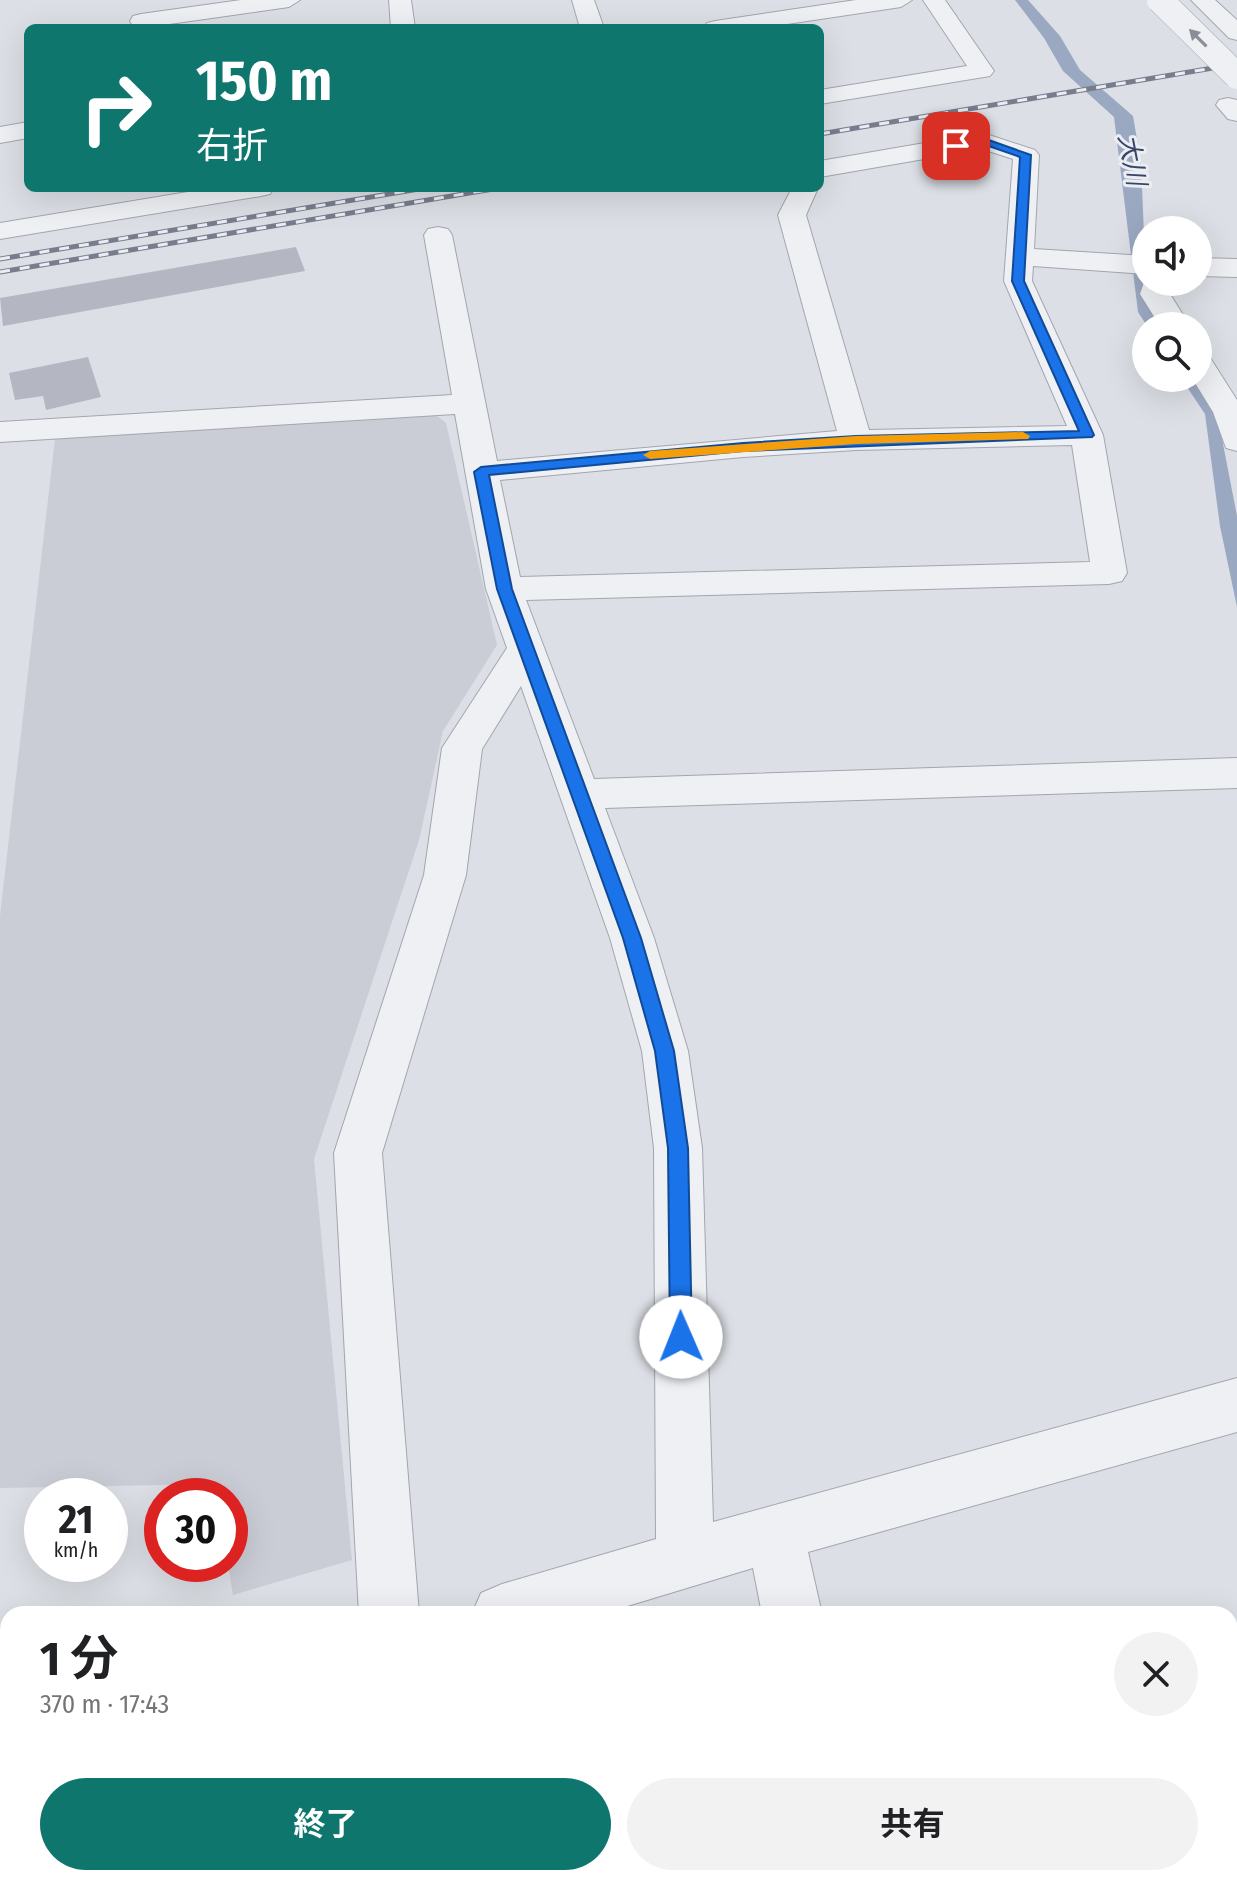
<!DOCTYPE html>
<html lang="ja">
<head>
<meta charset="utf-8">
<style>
	:root { --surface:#fff; --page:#f2f2f2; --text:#202124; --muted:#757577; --accent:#0f766e }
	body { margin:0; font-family:"Fira Sans Condensed","Noto Sans JP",sans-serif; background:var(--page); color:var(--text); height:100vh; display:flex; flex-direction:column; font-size:30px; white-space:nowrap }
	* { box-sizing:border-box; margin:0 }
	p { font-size:26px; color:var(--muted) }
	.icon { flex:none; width:44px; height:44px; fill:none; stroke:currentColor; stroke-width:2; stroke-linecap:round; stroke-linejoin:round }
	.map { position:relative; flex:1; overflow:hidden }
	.drawer { position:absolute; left:0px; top:1606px; width:1238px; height:280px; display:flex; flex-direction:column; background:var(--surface); border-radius:24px 24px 0 0; box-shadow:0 8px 32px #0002 }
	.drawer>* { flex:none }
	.banner { position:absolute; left:24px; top:24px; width:800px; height:168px; border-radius:12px; box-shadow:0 8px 32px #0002; background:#0f766e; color:#fff; overflow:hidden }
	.buttons { position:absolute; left:1132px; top:216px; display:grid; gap:16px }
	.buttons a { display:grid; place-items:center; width:80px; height:80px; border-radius:50%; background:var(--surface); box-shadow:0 8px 32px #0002; font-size:40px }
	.speed { position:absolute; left:24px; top:1478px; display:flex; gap:16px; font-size:40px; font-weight:700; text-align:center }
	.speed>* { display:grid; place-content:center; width:104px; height:104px; border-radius:50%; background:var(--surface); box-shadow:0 8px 32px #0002; line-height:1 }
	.speed small { font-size:20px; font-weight:400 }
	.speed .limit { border:12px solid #d22; background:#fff; color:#111 }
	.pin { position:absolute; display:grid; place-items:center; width:68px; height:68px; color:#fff; margin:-34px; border-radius:16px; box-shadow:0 4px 12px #0006 }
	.me { position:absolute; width:88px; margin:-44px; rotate:359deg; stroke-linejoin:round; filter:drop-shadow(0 0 6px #0008) }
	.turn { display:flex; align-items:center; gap:28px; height:168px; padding:0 40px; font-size:36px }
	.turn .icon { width:104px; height:104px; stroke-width:2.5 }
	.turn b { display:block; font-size:56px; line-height:68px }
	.round { display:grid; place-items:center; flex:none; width:84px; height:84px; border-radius:42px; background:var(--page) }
	.summary { display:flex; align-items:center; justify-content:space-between; height:136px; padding:0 40px }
	h1 { font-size:48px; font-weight:700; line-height:60px }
	.primary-button { display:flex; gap:16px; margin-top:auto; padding:16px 40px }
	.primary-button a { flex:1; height:92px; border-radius:48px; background:var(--accent); color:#fff; font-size:32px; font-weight:700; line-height:92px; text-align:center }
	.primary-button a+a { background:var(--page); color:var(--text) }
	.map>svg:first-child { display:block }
</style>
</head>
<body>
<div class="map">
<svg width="1237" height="1886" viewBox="0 0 1237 1886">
	<rect width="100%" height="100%" fill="#dcdfe5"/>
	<polygon fill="#cbcdd6" points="432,412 446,423 497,645 443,731 419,840 314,1159 352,1560 233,1595 228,1564 230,1496 219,1496 217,1484 0,1488 0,916 55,439"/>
	<g fill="#9aa8c2">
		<polygon points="1015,0 1028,0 1060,36 1080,70 1133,116 1141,163 1146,282 1163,326 1147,326 1138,312 1114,117 1063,71 1044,38"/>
		<polygon points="1181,378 1195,378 1217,413 1237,516 1237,607 1220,526 1205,414"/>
	</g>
	<g fill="#b4b7c1">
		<polygon points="296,247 305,271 3,326 0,298"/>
		<polygon points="88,357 101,397 46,410 43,396 15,400 9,373"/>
	</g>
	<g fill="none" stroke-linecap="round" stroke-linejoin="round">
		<defs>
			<g id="minor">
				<polygon points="241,0 300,0 289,7 141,28 133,26 130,21 133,16 141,14"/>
				<polygon points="389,0 411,0 415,28 391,28"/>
				<polygon points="572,0 594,0 604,28 580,28"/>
				<polygon points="856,0 912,0 901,7 761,28 703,28 707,23 715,21"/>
				<polygon points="923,0 945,0 994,71 990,76 820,104 820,90 967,66"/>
				<polygon points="1191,0 1215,0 1237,20 1237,40 1229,38"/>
				<polygon points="1228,98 1237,100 1237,121 1228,119 1216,105 1219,100"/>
				<polygon points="28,122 28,138 0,143 0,127"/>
				<path d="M983 133 1035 150 1039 155 1034 249 1146 256V274L1033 266 1032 281 1103 435 1127 573 1122 581 1109 584 526 600 594 779 1237 758V788L605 808 654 938 688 1051 702 1148 713 1522 1237 1378V1432L808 1552 822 1614H762L753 1568 601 1614H472L481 1593 502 1584 656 1539 654 1148 642 1051 610 938 521 686 482 749 466 875 382 1153 419 1614H359L334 1153 424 875 442 748 507 648 486 589 455 414 0 442V422L452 395 424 235 428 229 438 227 448 229 452 235 497 461 837 431 778 215 792 188H818L806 215 869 430 1067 426 1004 281 1013 159 982 149 820 177V161ZM1072 445 1090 562 520 577 500 480 743 457 856 450Z"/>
				<polygon points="212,188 274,188 270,194 261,196 0,239 0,223"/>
				<polygon points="1198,258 1237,259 1237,277 1198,276"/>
				<polygon points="1146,277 1146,282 1171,282 1170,294 1190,326 1160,326 1140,294"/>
				<polygon points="1198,354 1209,356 1237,400 1237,451 1226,448 1213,412 1192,378 1198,378"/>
				<polygon points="8,1740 8,1802 0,1805 0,1741"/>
				<polygon points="814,1878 880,1878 882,1886 816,1886"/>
			</g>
		</defs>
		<use href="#minor" stroke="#a2a6ae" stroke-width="2"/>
		<use href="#minor" fill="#eef0f4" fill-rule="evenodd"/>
		<defs>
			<g id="rail">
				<polyline points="820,134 1237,64"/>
				<polyline points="0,259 425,188"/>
				<polyline points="0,272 499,188"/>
			</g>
		</defs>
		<use href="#rail" stroke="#777d8d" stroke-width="5"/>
		<use href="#rail" stroke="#ebedf3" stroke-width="3" stroke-dasharray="10" stroke-linecap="butt"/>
		<defs>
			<polyline id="minor-bridge" points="1160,0 1237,76"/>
		</defs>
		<use href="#minor-bridge" stroke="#a2a6ae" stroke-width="27" stroke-linecap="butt"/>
		<use href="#minor-bridge" stroke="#eef0f4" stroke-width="26"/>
	</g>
	<defs><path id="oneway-solid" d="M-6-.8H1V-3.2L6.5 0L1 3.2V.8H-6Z" transform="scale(2)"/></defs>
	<use fill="#8a8e97" href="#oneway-solid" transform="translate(1198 38) rotate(-135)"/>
	<polygon fill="#1a73e8" stroke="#114b97" stroke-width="2" points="983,138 1031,155 1024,281 1094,435 1092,437 743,451 489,475 512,589 641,938 674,1051 688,1148 692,1337 689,1345 681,1348 674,1345 670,1337 668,1148 655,1051 623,938 497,589 474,472 481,467 743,443 856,436 1079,431 1012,281 1020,157 983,144 956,149 951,146"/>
	<polygon fill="#f59e0b" points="1023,432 1030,436 1028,439 856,444 650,459 643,455 650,451 856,436"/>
	<g text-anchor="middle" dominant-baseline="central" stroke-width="6" stroke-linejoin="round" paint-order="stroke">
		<g font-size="26" font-style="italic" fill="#364669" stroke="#ebedf3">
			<text transform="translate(1132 160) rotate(79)">大川</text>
		</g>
	</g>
</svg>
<div class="buttons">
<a><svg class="icon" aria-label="sound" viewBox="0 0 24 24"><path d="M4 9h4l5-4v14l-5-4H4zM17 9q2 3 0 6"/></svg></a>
<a><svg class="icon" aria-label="search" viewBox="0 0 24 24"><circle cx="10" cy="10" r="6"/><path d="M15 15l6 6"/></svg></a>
</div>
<div class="speed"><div>21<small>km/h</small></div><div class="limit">30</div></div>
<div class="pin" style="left:956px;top:146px;background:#d93025"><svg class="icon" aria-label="arrive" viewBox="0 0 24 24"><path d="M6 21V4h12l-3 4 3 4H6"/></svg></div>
<svg class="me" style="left:681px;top:1337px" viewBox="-20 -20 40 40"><circle r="19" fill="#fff"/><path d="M0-13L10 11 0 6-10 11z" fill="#1a73e8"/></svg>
<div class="banner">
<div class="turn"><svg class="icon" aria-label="right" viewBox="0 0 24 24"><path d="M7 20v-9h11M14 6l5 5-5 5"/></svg><div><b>150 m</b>右折</div></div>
</div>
<section class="drawer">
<div class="summary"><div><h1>1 分</h1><p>370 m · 17:43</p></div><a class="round"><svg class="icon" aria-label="close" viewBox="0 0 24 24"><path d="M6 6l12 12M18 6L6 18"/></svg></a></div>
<div class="primary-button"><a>終了</a><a>共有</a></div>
</section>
</div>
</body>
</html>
